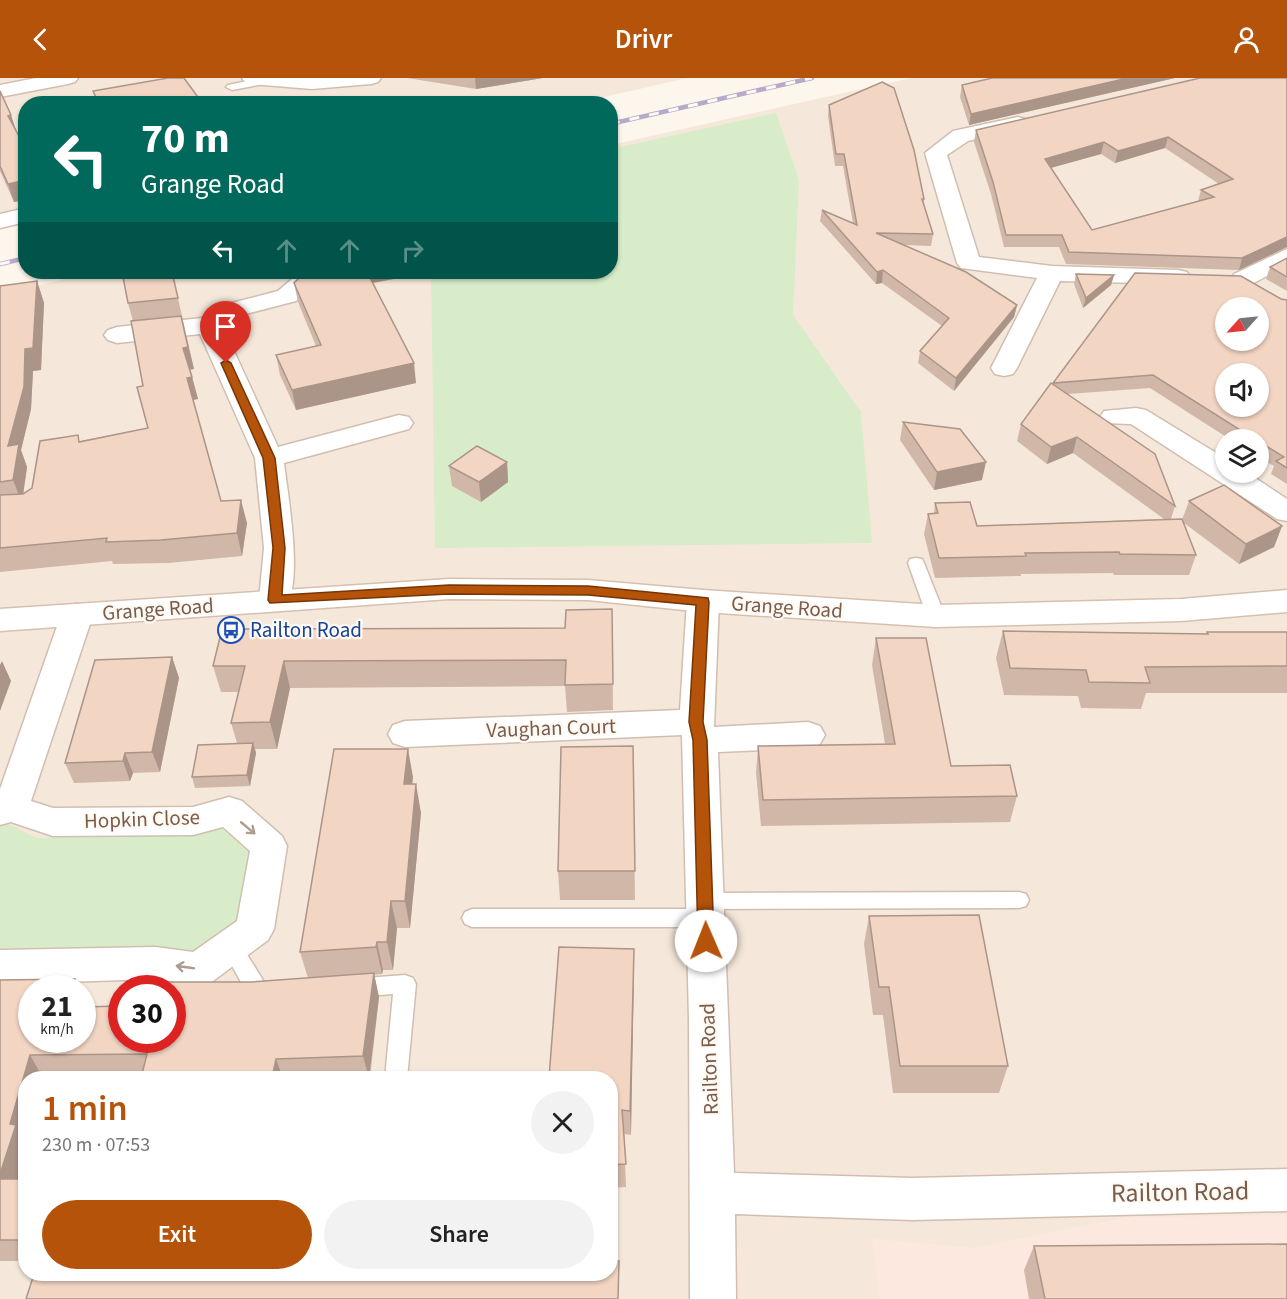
<!DOCTYPE html>
<html lang="en">
<head>
<meta charset="utf-8">
<style>
	:root { --surface:#fff; --page:#f2f2f2; --text:#222; --muted:#767676; --accent:#b45309 }
	body { margin:0; font-family:"Source Sans 3",sans-serif; background:var(--page); color:var(--text); height:100vh; display:flex; flex-direction:column; font-size:22px; white-space:nowrap }
	* { box-sizing:border-box; margin:0 }
	p { font-size:20px; color:var(--muted) }
	.icon { flex:none; width:33px; height:33px; fill:none; stroke:currentColor; stroke-width:2; stroke-linecap:round; stroke-linejoin:round }
	.map { position:relative; flex:1; overflow:hidden }
	.sheet { position:absolute; left:18px; top:993px; width:600px; height:210px; display:flex; flex-direction:column; background:var(--surface); border-radius:24px; box-shadow:0 2px 4px #0004 }
	.sheet>* { flex:none }
	.top-card { position:absolute; left:18px; top:18px; width:600px; height:183px; border-radius:24px; box-shadow:0 2px 4px #0004; background:#00695c; color:#fff; overflow:hidden }
	.needle { width:39px; rotate:243deg }
	.controls { position:absolute; left:1215px; top:219px; display:grid; gap:12px }
	.controls a { display:grid; place-items:center; width:54px; height:54px; border-radius:50%; background:var(--surface); box-shadow:0 2px 4px #0004; font-size:30px }
	.speed { position:absolute; left:18px; top:897px; display:flex; gap:12px; font-size:30px; font-weight:700; text-align:center }
	.speed>* { display:grid; place-content:center; width:78px; height:78px; border-radius:50%; background:var(--surface); box-shadow:0 2px 4px #0004; line-height:1 }
	.speed small { font-size:15px; font-weight:400 }
	.speed .limit { border:9px solid #d22; background:#fff; color:#111 }
	.pin { position:absolute; display:grid; place-items:center; width:51px; height:51px; color:#fff; margin:-62px -26px; border-radius:50% 50% 50% 0; rotate:-45deg; box-shadow:0 0 6px #0007 }
	.pin .icon { rotate:45deg }
	.me { position:absolute; width:66px; margin:-33px; rotate:359deg; stroke-linejoin:round; filter:drop-shadow(0 0 4px #0008) }
	.turn { display:flex; align-items:center; gap:21px; height:126px; padding:0 24px; font-size:27px }
	.turn .icon { width:78px; height:78px; stroke-width:2.5 }
	.turn b { display:block; font-size:42px; line-height:51px }
	.lanes { display:flex; align-items:center; height:57px; padding:0 24px; background:#0003; justify-content:center; gap:30px; direction:ltr }
	.lanes .off { opacity:.35 }
	.round { display:grid; place-items:center; flex:none; width:63px; height:63px; border-radius:32px; background:var(--page) }
	.headline { display:flex; align-items:center; justify-content:space-between; height:102px; padding:0 24px }
	h1 { font-size:36px; font-weight:600; line-height:45px; color:var(--accent) }
	.action { display:flex; gap:12px; margin-top:auto; padding:12px 24px }
	.action a { flex:1; height:69px; border-radius:36px; background:var(--accent); color:#fff; font-size:24px; font-weight:600; line-height:69px; text-align:center }
	.action a+a { background:var(--page); color:var(--text) }
	header { display:flex; justify-content:space-between; align-items:center; height:78px; padding:0 24px; background:var(--accent); color:#fff; font-size:27px; font-weight:600 }
	.map>svg:first-child { display:block }
</style>
</head>
<body>
<header><svg class="icon" aria-label="back" viewBox="0 0 24 24"><path d="M15 5l-7 7 7 7"/></svg>Drivr<svg class="icon" aria-label="person" viewBox="0 0 24 24"><circle cx="12" cy="8" r="4"/><path d="M4 21q1-7 8-7t8 7"/></svg></header>
<div class="map">
<svg width="1287" height="1221" viewBox="0 0 1287 1221">
	<rect width="100%" height="100%" fill="#fdf6ec"/>
	<g fill="#f5e8da" fill-rule="evenodd">
		<polygon points="0,0 687,0 574,26 26,26 25,144 0,150"/>
		<path d="M911 0H1287V1221H0V217L92 194H610L611 67ZM1226 230H1258V262H1226ZM1226 296H1258V328H1226ZM1226 362H1258V394H1226ZM32 910H82V962H32ZM122 910H172V962H122ZM26 1000H610V1196H26Z"/>
	</g>
	<polygon fill="#fde8e0" points="1287,1137 1287,1221 880,1221 872,1161 974,1170 1121,1140"/>
	<g fill="#d8ecc9">
		<polygon points="776,35 799,102 793,237 861,334 872,465 435,470 431,194 610,194 611,71"/>
		<polygon points="6,745 37,760 195,757 218,747 253,775 238,847 193,875 169,869 0,870 0,748"/>
	</g>
	<g fill="none" stroke-linecap="round" stroke-linejoin="round">
		<defs>
			<g id="lane">
				<polygon points="262,0 274,2 269,5 232,12 226,9 228,7"/>
				<polygon points="916,480 922,481 924,485 945,538 942,542 930,542 927,538 908,485 910,481"/>
				<polygon points="1019,814 1026,816 1029,822 1026,828 1019,830 705,831 698,829 695,823 698,817 705,815"/>
				<polygon points="472,831 705,831 712,834 715,840 712,846 705,849 472,849 465,846 462,840 465,834"/>
				<polygon points="231,859 238,862 266,907 278,909 281,916 278,923 260,926 252,924 221,868 224,862"/>
				<polygon points="405,897 413,900 416,906 407,1000 385,1000 393,916 352,919 344,917 341,910 344,903 352,901"/>
			</g>
			<g id="street">
				<polygon points="36,0 78,0 75,4 68,6 0,19 0,7"/>
				<polygon points="242,0 381,0 378,4 371,6 312,11 252,6 245,4"/>
				<polygon points="1018,39 1025,41 1028,45 1025,49 968,63 947,77 979,179 1052,188 1178,192 1187,194 1190,199 1187,204 1178,206 1060,203 1017,290 1013,296 1004,298 995,296 991,290 1037,200 961,190 957,185 925,75 953,53"/>
				<polygon points="26,130 26,144 0,150 0,136"/>
				<polygon points="1287,171 1287,187 1252,206 1243,208 1234,206 1231,201 1234,196"/>
				<path d="M290 194H314L317 203 296 223 238 238 223 249 278 369 399 337 409 339 413 345 409 351 284 385C288 418 303 502 286 529L275 533 264 529 259 522 264 470 255 380 200 256 117 265 108 262 104 257 108 252 117 249 202 240 220 228 278 213 292 201Z"/>
				<polygon points="1136,330 1146,332 1226,381 1226,394 1246,394 1287,421 1287,443 1277,441 1131,346 1104,345 1100,339 1104,333"/>
				<polygon points="703,512 714,516 719,523 714,649 808,644 820,648 825,657 820,666 808,670 718,674 734,1095 912,1100 1287,1091 1287,1133 912,1142 735,1136 736,1221 690,1221 689,942 682,657 405,669 393,665 388,656 393,647 405,643 680,632 687,523 692,516"/>
				<polygon points="77,526 88,529 93,537 31,723 53,730 193,729 229,719 242,723 282,758 287,768 274,851 268,862 213,903 199,908 156,901 0,906 0,872 156,869 193,874 237,843 250,773 223,749 193,757 53,758 11,744 0,747 0,711 61,537 66,529"/>
			</g>
			<polygon id="secondary" points="449,501 588,502 703,512 936,527 1181,521 1287,512 1287,534 1181,543 936,549 703,534 588,522 449,521 0,553 0,531"/>
		</defs>
		<use href="#lane" stroke="#d1beb0" stroke-width="3"/>
		<use href="#street" stroke="#d1beb0" stroke-width="3"/>
		<use href="#secondary" stroke="#d6c0b0" stroke-width="3"/>
		<use href="#lane" fill="#fff" fill-rule="evenodd"/>
		<use href="#street" fill="#fff" fill-rule="evenodd"/>
		<use href="#secondary" fill="#fff" fill-rule="evenodd"/>
		<defs>
			<g id="rail">
				<polyline points="610,46 812,0"/>
				<polyline points="0,186 26,180"/>
			</g>
		</defs>
		<use href="#rail" stroke="#b9a8c9" stroke-width="4.5"/>
		<use href="#rail" stroke="#fffaf3" stroke-width="3" stroke-dasharray="10" stroke-linecap="butt"/>
	</g>
	<g fill="#d1b7a8" fill-rule="evenodd">
		<polygon points="407,0 543,0 476,11"/>
		<polygon points="992,0 1175,0 969,47 960,19 962,7"/>
		<path d="M1287 0V169L1239 192 1066 186 1059 169H1004L991 116 974 64 976 52ZM1165 70 1219 106 1201 112 1198 123 1092 152 1051 90 1101 76 1115 85Z"/>
		<polygon points="0,13 16,53 26,71 26,122 14,124 0,93"/>
		<polygon points="829,27 924,121 924,126 933,156 931,168 905,167 1017,227 1014,239 954,313 918,285 920,273 942,248 882,205 876,206 820,143 822,132 853,145 843,88 835,88 828,38"/>
		<polygon points="1287,180 1287,213 1266,201 1270,189"/>
		<polygon points="172,194 194,291 190,291 198,321 193,322 221,423 247,445 242,478 168,485 113,486 112,483 0,494 0,208 37,203 44,225 41,292 33,293 31,331 21,372 27,389 23,415 32,410 80,363 148,350 143,308 133,243 128,225"/>
		<polygon points="1076,196 1114,197 1111,207 1083,230 1074,206"/>
		<polygon points="399,200 373,205 416,305 296,332 280,297 276,277 316,268 298,224 294,205"/>
		<polygon points="1281,221 1287,222 1287,406 1271,396 1274,388 1258,379 1258,362 1231,362 1150,310 1068,316 1175,428 1171,441 1182,442 1189,423 1282,448 1274,469 1239,486 1184,445 1196,477 1189,497 1114,497 1113,495 1021,496 1021,498 935,500 924,456 928,436 934,435 935,425 977,448 1164,441 1073,375 1047,386 1017,363 1021,346 1053,305"/>
		<polygon points="903,344 982,402 934,412 900,362"/>
		<polygon points="507,384 508,404 481,424 452,408 449,388"/>
		<polygon points="612,531 613,632 567,634 565,608 290,610 277,671 255,671 256,675 250,708 195,710 192,699 237,665 231,645 239,614 221,614 213,588 565,550"/>
		<polygon points="1003,553 1206,556 1207,554 1287,554 1287,615 1146,615 1141,631 1081,630 1078,618 1004,617 996,580"/>
		<polygon points="876,560 951,688 1017,718 1010,744 761,748 756,695 758,668 885,666 872,587"/>
		<polygon points="172,579 179,600 160,694 133,695 130,703 74,705 65,685"/>
		<polygon points="633,668 635,822 560,822 558,793"/>
		<polygon points="413,699 412,706 421,735 410,850 397,850 393,892 383,892 382,896 374,897 379,919 370,1000 26,1000 26,1085 20,1101 26,1101 26,1183 0,1183 0,902 82,915 87,925 86,929 122,962 161,910 308,900 300,874"/>
		<polygon points="869,838 1008,988 999,1015 893,1015 883,937 873,937 864,866"/>
		<polygon points="634,871 631,1057 624,1056 626,1109 610,1110 610,1000"/>
		<polygon points="1034,1168 1287,1221 1029,1221 1024,1192"/>
	</g>
	<g fill="#aa9588">
		<polygon points="475,0 543,0 476,11"/>
		<polygon points="1128,0 1175,0 969,47 971,36"/>
		<polygon points="11,37 17,55 8,38"/>
		<polygon points="1168,59 1165,70 1115,85 1118,73"/>
		<polygon points="1104,64 1101,76 1043,92 1045,81"/>
		<polygon points="26,102 26,122 14,124 8,106"/>
		<polygon points="1287,159 1287,169 1239,192 1242,180"/>
		<polygon points="883,192 882,205 876,206 877,194"/>
		<polygon points="287,194 290,194 288,201"/>
		<polygon points="364,194 399,194 399,200 366,206"/>
		<polygon points="1114,197 1111,207 1083,230 1086,220"/>
		<polygon points="37,203 44,225 41,292 33,293 31,331 21,372 27,389 22,425 13,402 8,368"/>
		<polygon points="1017,227 1014,239 954,313 956,300"/>
		<polygon points="181,238 194,291 189,292 183,270"/>
		<polygon points="414,285 416,305 296,332 292,312"/>
		<polygon points="192,299 198,321 192,322 187,300"/>
		<polygon points="1077,359 1073,375 1047,386 1051,369"/>
		<polygon points="507,384 508,404 481,424 479,404"/>
		<polygon points="986,384 982,402 934,412 937,394"/>
		<polygon points="241,422 247,445 242,478 237,455"/>
		<polygon points="1282,448 1274,469 1239,486 1246,466"/>
		<polygon points="172,579 179,600 160,694 152,674"/>
		<polygon points="2,583 11,603 0,633 0,587"/>
		<polygon points="284,583 290,610 277,671 270,644"/>
		<polygon points="253,665 256,675 250,708 247,697"/>
		<polygon points="408,671 413,699 409,735 404,706"/>
		<polygon points="125,675 133,695 130,703 123,683"/>
		<polygon points="416,706 421,735 410,850 405,823"/>
		<polygon points="391,823 397,850 393,892 387,864"/>
		<polygon points="377,864 383,892 382,896 376,869"/>
		<polygon points="634,871 634,896 631,1057 630,1033"/>
		<polygon points="374,895 379,919 369,1000 363,978"/>
		<polygon points="75,901 80,910 73,910"/>
		<polygon points="82,915 87,925 82,943"/>
		<polygon points="30,977 43,1000 26,1000 26,1085 13,1123 0,1103 0,1096 10,1046"/>
		<polygon points="276,981 283,1000 272,1000"/>
		<polygon points="111,1196 128,1196 124,1221 110,1202"/>
	</g>
	<g fill="#f3d5c3" stroke="#aa9588" stroke-width="1.5" fill-rule="evenodd">
		<polygon points="168,0 184,0 203,26 99,26 93,13"/>
		<polygon points="992,0 1128,0 971,36 962,7"/>
		<path d="M1200 0H1287V159L1242 180 1069 174 1062 157H1006L993 104 976 52ZM1168 59 1233 101 1201 112 1214 119 1092 152 1045 81 1104 64 1118 73Z"/>
		<polygon points="882,4 894,10 914,72 924,121 922,121 933,156 876,155 966,194 1017,227 956,300 920,273 949,240 883,192 877,194 822,132 857,147 844,76 836,76 829,27"/>
		<polygon points="0,13 11,37 8,38 26,71 26,102 8,106 0,88"/>
		<polygon points="1287,180 1287,199 1270,189"/>
		<polygon points="122,194 172,194 178,220 128,225"/>
		<polygon points="305,194 367,194 414,285 292,312 276,277 321,267 294,205"/>
		<path d="M1135 195 1241 198 1281 221 1287 222V390L1276 383 1284 379 1258 363V362H1256L1153 297 1053 305ZM1226 230H1258V262H1226ZM1226 296H1258V328H1226Z"/>
		<polygon points="1076,196 1114,197 1086,220"/>
		<polygon points="37,203 33,270 25,271 24,309 8,368 19,366 13,402 0,404 0,208"/>
		<polygon points="181,238 188,269 183,270 192,299 187,300 221,423 241,422 237,455 161,462 106,464 107,460 0,470 0,417 23,416 32,410 40,363 78,357 79,364 148,350 137,309 143,308 131,243"/>
		<polygon points="1051,305 1155,376 1175,428 1077,359 1051,369 1021,346"/>
		<polygon points="903,344 960,351 986,384 937,394"/>
		<polygon points="477,368 507,384 479,404 449,388"/>
		<polygon points="1224,407 1282,448 1246,466 1189,423"/>
		<polygon points="970,424 977,448 1182,441 1196,477 1120,476 1119,474 1025,475 1026,478 939,480 928,436 938,435 935,425"/>
		<polygon points="612,531 613,606 565,607 566,582 284,583 270,644 231,645 245,588 213,588 222,551 565,550 566,532"/>
		<polygon points="1003,553 1208,556 1207,554 1287,554 1287,588 1145,589 1150,605 1089,604 1086,592 1010,590"/>
		<polygon points="876,560 926,560 951,688 1010,687 1017,718 763,722 758,668 895,666"/>
		<polygon points="172,579 152,674 125,675 123,683 65,685 95,582"/>
		<polygon points="253,665 247,697 192,699 198,667"/>
		<polygon points="633,668 635,793 558,793 561,669"/>
		<polygon points="334,671 408,671 404,706 416,706 405,823 391,823 387,864 377,864 376,869 300,874"/>
		<polygon points="979,837 1008,988 900,988 889,909 879,909 869,838"/>
		<polygon points="559,869 634,871 630,1033 622,1032 626,1086 610,1087 610,1000 549,1000"/>
		<polygon points="374,895 363,978 276,981 272,1000 141,1000 147,976 30,977 10,1046 16,1047 0,1096 0,902 75,901 73,910 32,910 32,962 82,962 82,929 122,928 122,962 172,962 172,910 142,910 161,910 162,904 252,904"/>
		<rect x="0" y="1101" width="26" height="61"/>
		<polygon points="1287,1166 1287,1221 1045,1221 1034,1168"/>
		<polygon points="610,1183 619,1183 618,1221 26,1221 34,1196 111,1196 110,1202 140,1202 141,1196 610,1196"/>
	</g>
	<defs><path id="oneway-shaft" d="M-6 0H5M1.5-3L5.5 0L1.5 3" fill="none" stroke-width="1.6" stroke-linecap="round" stroke-linejoin="round" transform="scale(1.5)"/></defs>
	<g stroke="#af9d94">
		<use href="#oneway-shaft" transform="translate(248 750) rotate(40)"/>
		<use href="#oneway-shaft" transform="translate(185 889) rotate(-172)"/>
	</g>
	<polygon fill="#b45309" stroke="#753606" stroke-width="1.5" points="226,282 231,285 275,380 285,470 282,517 449,507 588,508 708,520 709,524 703,644 707,662 714,863 711,867 706,869 700,867 698,863 693,662 689,644 696,527 588,517 449,516 270,525 268,522 273,470 263,380 221,285"/>
	<defs>
		<symbol id="bus-ring" viewBox="-11 -11 22 22"><circle r="9.5" fill="#fffaf3" stroke="#1a4fb4" stroke-width="1.5"/><path d="M-5-6H5V4H4V6H2V4H-2V6H-4V4H-5ZM-3.5-4V0h7V-4ZM-3.5 1.2v1.5H-2V1.2ZM2 1.2v1.5H3.5V1.2Z" fill="#1a4fb4"/></symbol>
	</defs>
	<g fill-rule="evenodd">
		<use href="#bus-ring" x="216" y="537" width="30" height="30"/>
	</g>
	<g text-anchor="middle" dominant-baseline="central" stroke-width="4.5" stroke-linejoin="round" paint-order="stroke">
		<g font-size="21" fill="#7a5c4d" stroke="#fffaf3">
			<text transform="translate(787 529) rotate(4)">Grange Road</text>
			<text transform="translate(158 531) rotate(-4)">Grange Road</text>
			<text transform="translate(551 650) rotate(-2)">Vaughan Court</text>
			<text transform="translate(142 741) rotate(-2)">Hopkin Close</text>
			<text transform="translate(709 981) rotate(-92)">Railton Road</text>
		</g>
		<g font-size="21" fill="#164399" stroke="#fffaf3" text-anchor="start">
			<text x="250" y="552">Railton Road</text>
		</g>
		<g font-size="26" fill="#7a5c4d" stroke="#fffaf3">
			<text transform="translate(1180 1114) rotate(-1)">Railton Road</text>
		</g>
	</g>
</svg>
<div class="controls">
<a><svg class="needle" viewBox="-14 -14 28 28"><path d="M0-13l5 13h-10z" fill="#e53935"/><path d="M0 13l5-13h-10z" fill="#767676"/></svg></a>
<a><svg class="icon" aria-label="sound" viewBox="0 0 24 24"><path d="M4 9h4l5-4v14l-5-4H4zM17 9q2 3 0 6"/></svg></a>
<a><svg class="icon" aria-label="layers" viewBox="0 0 24 24"><path d="M12 4l9 5-9 5-9-5zM3 14l9 5 9-5"/></svg></a>
</div>
<div class="speed"><div>21<small>km/h</small></div><div class="limit">30</div></div>
<div class="pin" style="left:226px;top:285px;background:#d93025"><svg class="icon" aria-label="arrive" viewBox="0 0 24 24"><path d="M6 21V4h12l-3 4 3 4H6"/></svg></div>
<svg class="me" style="left:706px;top:863px" viewBox="-20 -20 40 40"><circle r="19" fill="#fff"/><path d="M0-13L10 11 0 6-10 11z" fill="#b45309"/></svg>
<div class="top-card">
<div class="turn"><svg class="icon" aria-label="left" viewBox="0 0 24 24"><path d="M17 20v-9H6M10 6l-5 5 5 5"/></svg><div><b>70 m</b>Grange Road</div></div>
<div class="lanes"><svg class="icon" aria-label="left" viewBox="0 0 24 24"><path d="M17 20v-9H6M10 6l-5 5 5 5"/></svg><svg class="icon off" aria-label="ahead" viewBox="0 0 24 24"><path d="M12 20V5M6 11l6-6 6 6"/></svg><svg class="icon off" aria-label="ahead" viewBox="0 0 24 24"><path d="M12 20V5M6 11l6-6 6 6"/></svg><svg class="icon off" aria-label="right" viewBox="0 0 24 24"><path d="M7 20v-9h11M14 6l5 5-5 5"/></svg></div>
</div>
<section class="sheet">
<div class="headline"><div><h1>1 min</h1><p>230 m · 07:53</p></div><a class="round"><svg class="icon" aria-label="close" viewBox="0 0 24 24"><path d="M6 6l12 12M18 6L6 18"/></svg></a></div>
<div class="action"><a>Exit</a><a>Share</a></div>
</section>
</div>
</body>
</html>
